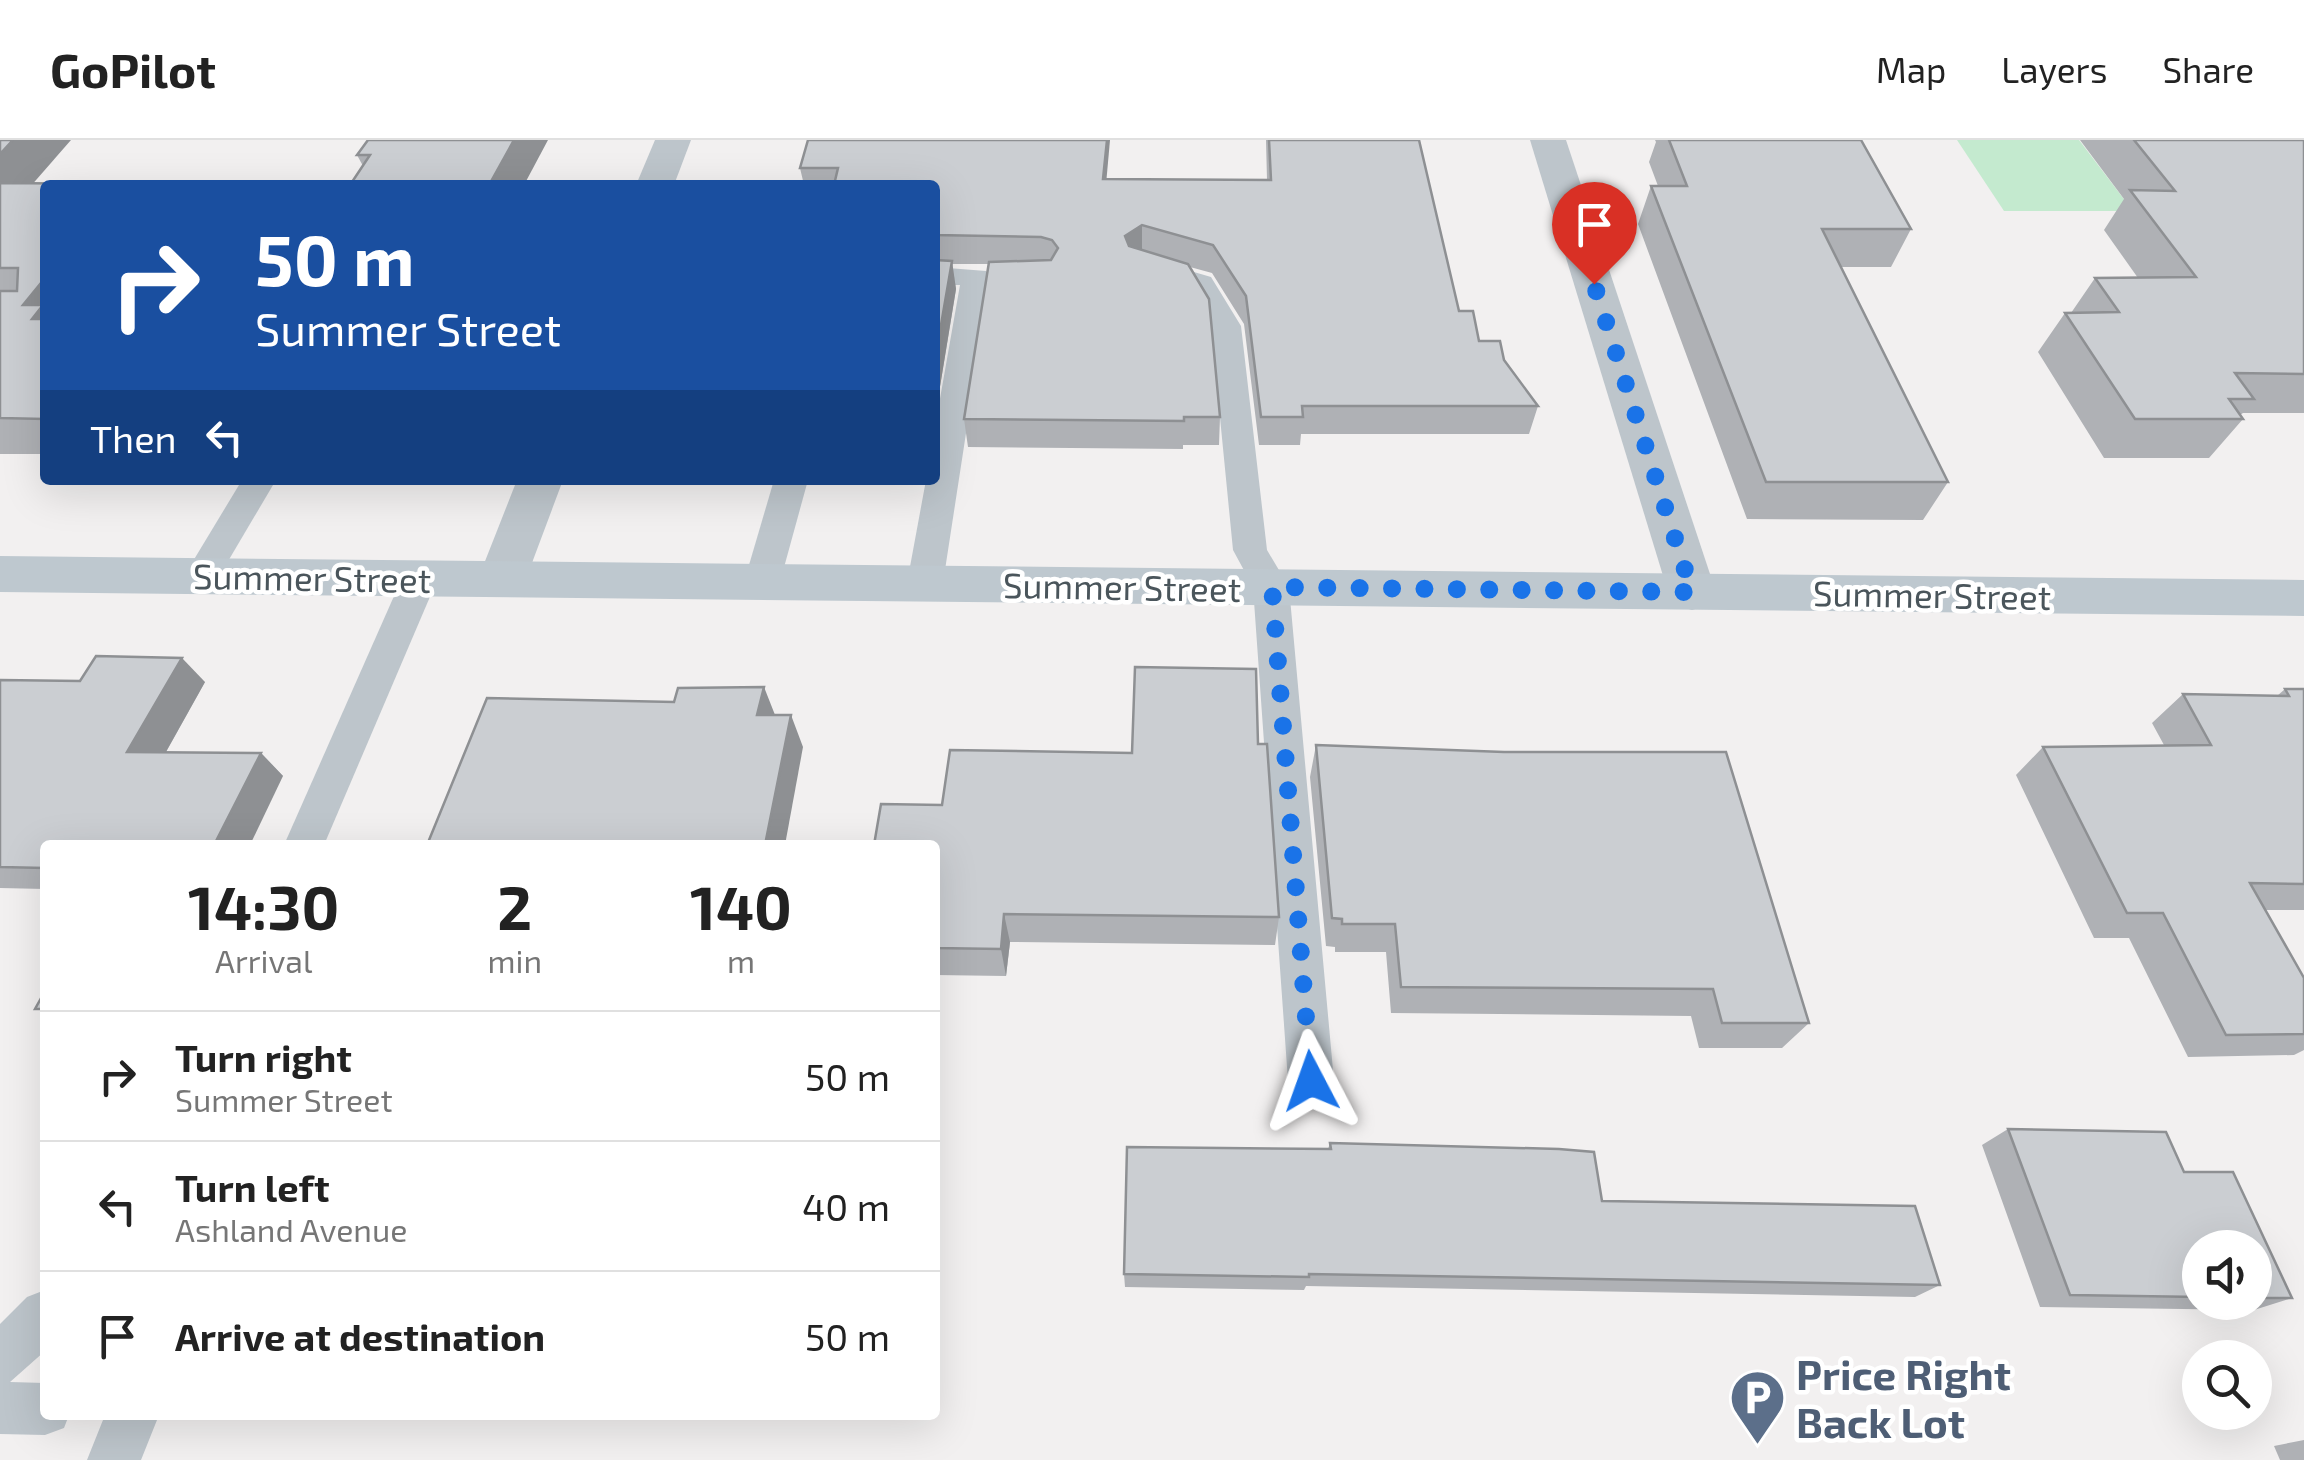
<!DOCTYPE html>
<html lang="en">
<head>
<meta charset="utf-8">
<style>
	:root { --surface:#fff; --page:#f2f2f2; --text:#222; --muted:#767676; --line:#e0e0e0 }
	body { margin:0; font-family:"Exo 2",sans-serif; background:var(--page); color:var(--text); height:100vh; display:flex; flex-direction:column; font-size:38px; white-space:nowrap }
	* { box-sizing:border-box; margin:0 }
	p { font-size:32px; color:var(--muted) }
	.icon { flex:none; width:55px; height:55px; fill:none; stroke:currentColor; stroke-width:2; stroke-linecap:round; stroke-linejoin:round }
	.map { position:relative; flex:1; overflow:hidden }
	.drawer { position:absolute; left:40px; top:700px; width:900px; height:580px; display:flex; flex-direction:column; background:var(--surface); border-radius:10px; box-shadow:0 10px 40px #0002 }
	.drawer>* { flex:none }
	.top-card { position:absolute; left:40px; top:40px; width:900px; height:305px; border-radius:10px; box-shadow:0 10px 40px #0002; background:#1a4fa0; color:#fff; overflow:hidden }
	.fabs { position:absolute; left:2182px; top:1090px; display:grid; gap:20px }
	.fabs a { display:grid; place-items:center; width:90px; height:90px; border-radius:50%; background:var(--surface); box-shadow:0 10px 40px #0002; font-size:50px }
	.pin { position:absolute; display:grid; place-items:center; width:85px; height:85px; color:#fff; margin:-102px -42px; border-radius:50% 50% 50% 0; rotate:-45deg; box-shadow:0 0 10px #0007 }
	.pin .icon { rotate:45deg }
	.me { position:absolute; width:110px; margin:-55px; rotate:356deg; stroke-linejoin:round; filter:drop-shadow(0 0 8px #0008) }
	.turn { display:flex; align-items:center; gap:35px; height:210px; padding:0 50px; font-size:45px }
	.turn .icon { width:130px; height:130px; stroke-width:2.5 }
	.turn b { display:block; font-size:70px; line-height:85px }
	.then { display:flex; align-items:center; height:95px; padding:0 50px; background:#0003; gap:20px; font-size:38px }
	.eta { display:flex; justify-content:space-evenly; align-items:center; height:170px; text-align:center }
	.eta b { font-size:60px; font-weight:700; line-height:70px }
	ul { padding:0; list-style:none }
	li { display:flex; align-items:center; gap:30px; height:130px; padding:0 50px; border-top:2px solid var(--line) }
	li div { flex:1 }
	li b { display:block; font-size:38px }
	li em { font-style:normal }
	header { display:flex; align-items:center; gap:60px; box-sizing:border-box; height:140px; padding:0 50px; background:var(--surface); border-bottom:2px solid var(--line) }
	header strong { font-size:48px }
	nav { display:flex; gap:55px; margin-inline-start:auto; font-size:35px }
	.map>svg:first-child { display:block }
</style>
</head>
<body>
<header>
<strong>GoPilot</strong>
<nav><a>Map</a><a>Layers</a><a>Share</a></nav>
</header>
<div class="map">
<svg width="2304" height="1320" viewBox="0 0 2304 1320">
	<rect width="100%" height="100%" fill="#f2f0f0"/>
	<polygon fill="#c4eacf" points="1957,0 2079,0 2133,71 2004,71"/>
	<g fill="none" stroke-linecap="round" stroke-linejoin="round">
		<g fill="#bdc5cb" fill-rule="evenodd">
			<polygon points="1146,118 1211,137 1241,186 1267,410 1289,447 1334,941 1327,956 1311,963 1295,956 1288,941 1253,447 1233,410 1211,186 1190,149 1136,133 1132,127 1136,121"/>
			<polygon points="935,127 986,131 990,137 943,443 938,452 925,456 912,452 907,443 926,340 935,340 935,287 960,145 935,145"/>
			<polygon points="242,340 276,340 214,445 202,449 190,445 184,436"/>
			<polygon points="774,340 808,340 780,442 775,451 762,455 749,451 744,442"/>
			<polygon points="420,425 432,429 438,438 324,705 284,705 402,438 408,429"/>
			<polygon points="45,1150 45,1211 10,1242 45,1243 45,1275 69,1275 64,1288 45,1295 0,1294 0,1184 27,1157"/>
			<polygon points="105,1275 159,1275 141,1320 87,1320"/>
		</g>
		<g fill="#bdc5cb" fill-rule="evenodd">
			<polygon points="655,0 691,0 674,45 636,45"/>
			<polygon points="1530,0 1566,0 1716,452 1709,465 1692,470 1675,465 1668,452"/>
			<polygon points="517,340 563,340 526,439 519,452 502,457 485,452 478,439"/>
		</g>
		<polygon fill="#bec8cf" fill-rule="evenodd" points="0,416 2304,440 2304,476 0,452"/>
	</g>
	<g fill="#afb1b5" fill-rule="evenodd">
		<polygon points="0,0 33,44 121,45 45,45 45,314 0,314"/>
		<polygon points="548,0 363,26 357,15"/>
		<polygon points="808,0 1107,39 1267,40 1266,0 1419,0 1459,171 1479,201 1504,220 1538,266 1529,294 1301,294 1300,305 1259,305 1244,184 1212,133 1190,127 1220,277 1219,305 1183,305 1183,309 968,307 964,279 989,124 952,124 956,149 935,277 935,45 804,45 800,28"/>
		<polygon points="1655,0 1861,0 1911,89 1891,127 1841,127 1948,342 1923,380 1747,379 1638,84 1651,46 1658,46 1649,22 1656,2"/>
		<polygon points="2080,0 2304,0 2304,273 2243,273 2240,275 2243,279 2209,318 2104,318 2038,212 2065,173 2071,173 2095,138 2138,138 2104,90 2124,59"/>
		<polygon points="0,540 205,542 166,612 261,613 283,636 45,705 45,749 0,748"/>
		<polygon points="2285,549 2304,549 2304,770 2265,770 2304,838 2304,910 2294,915 2188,917 2129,798 2094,798 2016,635 2043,607 2164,605 2152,583 2183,554 2277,556"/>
		<polygon points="1258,604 1279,777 1275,805 1010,802 1006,836 935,835 935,705 942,665 1132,613"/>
		<polygon points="1316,605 1809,883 1782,908 1699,908 1691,876 1391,873 1386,812 1335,812 1335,807 1326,806 1310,637"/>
		<path d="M2008 989 2166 992 2184 1032H2233L2292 1158 2254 1170 2040 1167 1982 1005ZM2200 1108H2255V1162H2200Z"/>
		<polygon points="1330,1003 1602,1061 1940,1145 1915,1157 1306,1146 1304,1150 1125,1147 1124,1134 1328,1009"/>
		<polygon points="2304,1300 2304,1320 2280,1320 2274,1306"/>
	</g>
	<g fill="#8e9093">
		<polygon points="13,0 71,0 2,79 0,77 0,14"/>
		<polygon points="514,0 548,0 524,45 489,45"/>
		<polygon points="1107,0 1110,0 1104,67 1103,39"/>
		<polygon points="1142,85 1142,113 1126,124 1125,96"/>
		<polygon points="952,121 956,149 935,277 935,220"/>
		<polygon points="45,138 45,194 23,165"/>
		<polygon points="182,518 205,542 153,635 127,612"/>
		<polygon points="764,547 777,580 757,575"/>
		<polygon points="791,575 803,607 785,705 765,705"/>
		<polygon points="261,613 283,636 250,705 214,705"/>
		<polygon points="1004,774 1010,802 1006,836 1001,809"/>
	</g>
	<g fill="#cbced2" stroke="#8e9093" stroke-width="2.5">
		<polygon points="0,0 13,0 0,14"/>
		<polygon points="368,0 514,0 489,45 350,45 370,15 357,15"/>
		<polygon points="808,0 1107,0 1103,39 1271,40 1269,0 1419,0 1459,171 1473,171 1479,201 1500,201 1504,220 1538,266 1302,266 1303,277 1261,277 1246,156 1213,105 1142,85 1125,96 1129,106 1188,124 1209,159 1220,277 1184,277 1184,281 964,279 989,122 1051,120 1058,108 1052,100 1041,97 935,95 935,45 834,45 838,28 800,28"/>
		<polygon points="1669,0 1861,0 1911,89 1822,89 1948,342 1766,342 1651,46 1687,46"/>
		<polygon points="2134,0 2304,0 2304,234 2235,233 2254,259 2229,259 2243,279 2135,279 2065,173 2119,172 2095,138 2196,137 2130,50 2175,51"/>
		<polygon points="0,43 120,44 45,45 45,138 23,165 43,165 32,179 45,179 45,279 0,278 0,151 17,151 18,128 0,128"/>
		<polygon points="935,120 952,121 935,220"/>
		<polygon points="96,516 182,518 127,612 261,613 214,705 45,705 45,728 0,727 0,540 80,541"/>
		<polygon points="1135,527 1256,529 1258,604 1267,604 1279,777 1004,774 1001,809 935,808 935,705 874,705 881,664 942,665 950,610 1132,613"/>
		<polygon points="764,547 757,575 791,575 765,705 427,705 487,558 674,562 678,548"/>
		<polygon points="2285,549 2304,549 2304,744 2250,743 2304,838 2304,894 2226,895 2163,773 2127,773 2043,607 2211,605 2183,554 2289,556"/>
		<polygon points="1316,605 1504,612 1726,612 1809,883 1722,883 1713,849 1401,847 1395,784 1342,784 1342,779 1332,778"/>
		<polygon points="45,851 45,869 35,869"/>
		<polygon points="2008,989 2166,992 2184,1032 2233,1032 2292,1158 2255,1158 2255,1108 2200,1108 2200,1157 2070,1155"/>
		<polygon points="1330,1003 1559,1009 1594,1012 1602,1061 1915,1066 1940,1145 1309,1134 1309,1137 1124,1134 1127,1007 1331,1009"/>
	</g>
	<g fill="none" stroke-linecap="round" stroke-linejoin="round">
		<polyline stroke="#1a73e8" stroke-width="18" stroke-dasharray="0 32.4" points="1311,941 1272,447 1692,452 1594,144"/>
	</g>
	<defs>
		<symbol id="parking-pin" viewBox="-11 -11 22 30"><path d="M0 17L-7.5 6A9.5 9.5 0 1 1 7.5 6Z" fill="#5c6f8a" stroke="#fff"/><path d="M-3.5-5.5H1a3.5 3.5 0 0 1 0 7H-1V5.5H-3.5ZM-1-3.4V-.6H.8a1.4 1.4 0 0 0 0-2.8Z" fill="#fff"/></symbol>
	</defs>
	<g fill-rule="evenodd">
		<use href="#parking-pin" x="1726" y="1226" width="63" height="86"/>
	</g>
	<g text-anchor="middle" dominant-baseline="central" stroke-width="9" stroke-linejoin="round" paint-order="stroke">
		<g font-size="35" fill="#4a555b" stroke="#fff">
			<text transform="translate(312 437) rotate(1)">Summer Street</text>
			<text transform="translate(1122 446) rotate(1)">Summer Street</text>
			<text transform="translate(1932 454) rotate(1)">Summer Street</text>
		</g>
		<g font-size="42" font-weight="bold" fill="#4e5e75" stroke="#fff" text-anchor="start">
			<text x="1796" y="1233">Price Right<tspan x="1796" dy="48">Back Lot</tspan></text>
		</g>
	</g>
</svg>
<div class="fabs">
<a><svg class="icon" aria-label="sound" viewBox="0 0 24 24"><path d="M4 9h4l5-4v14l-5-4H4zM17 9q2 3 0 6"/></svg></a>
<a><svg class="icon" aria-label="search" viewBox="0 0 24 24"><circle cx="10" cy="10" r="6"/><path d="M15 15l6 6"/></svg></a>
</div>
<div class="pin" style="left:1594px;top:144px;background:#d93025"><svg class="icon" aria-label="arrive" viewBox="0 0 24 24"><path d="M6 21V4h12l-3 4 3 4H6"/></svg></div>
<svg class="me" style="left:1311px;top:941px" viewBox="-20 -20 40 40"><path d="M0-17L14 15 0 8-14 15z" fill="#1a73e8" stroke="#fff" stroke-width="4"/></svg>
<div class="top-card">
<div class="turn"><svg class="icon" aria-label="right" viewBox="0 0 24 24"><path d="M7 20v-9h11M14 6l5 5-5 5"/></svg><div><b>50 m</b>Summer Street</div></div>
<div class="then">Then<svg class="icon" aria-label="left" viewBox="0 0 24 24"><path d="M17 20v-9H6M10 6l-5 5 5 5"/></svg></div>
</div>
<section class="drawer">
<div class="eta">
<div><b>14:30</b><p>Arrival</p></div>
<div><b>2</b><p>min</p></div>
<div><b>140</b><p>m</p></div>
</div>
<ul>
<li><svg class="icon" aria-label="right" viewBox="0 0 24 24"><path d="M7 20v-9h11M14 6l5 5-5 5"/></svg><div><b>Turn right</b><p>Summer Street</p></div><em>50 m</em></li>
<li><svg class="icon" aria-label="left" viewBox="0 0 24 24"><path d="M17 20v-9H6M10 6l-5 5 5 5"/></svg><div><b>Turn left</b><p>Ashland Avenue</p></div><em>40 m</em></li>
<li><svg class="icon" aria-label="arrive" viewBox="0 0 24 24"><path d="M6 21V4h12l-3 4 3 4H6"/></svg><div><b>Arrive at destination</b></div><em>50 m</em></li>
</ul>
</section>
</div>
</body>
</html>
